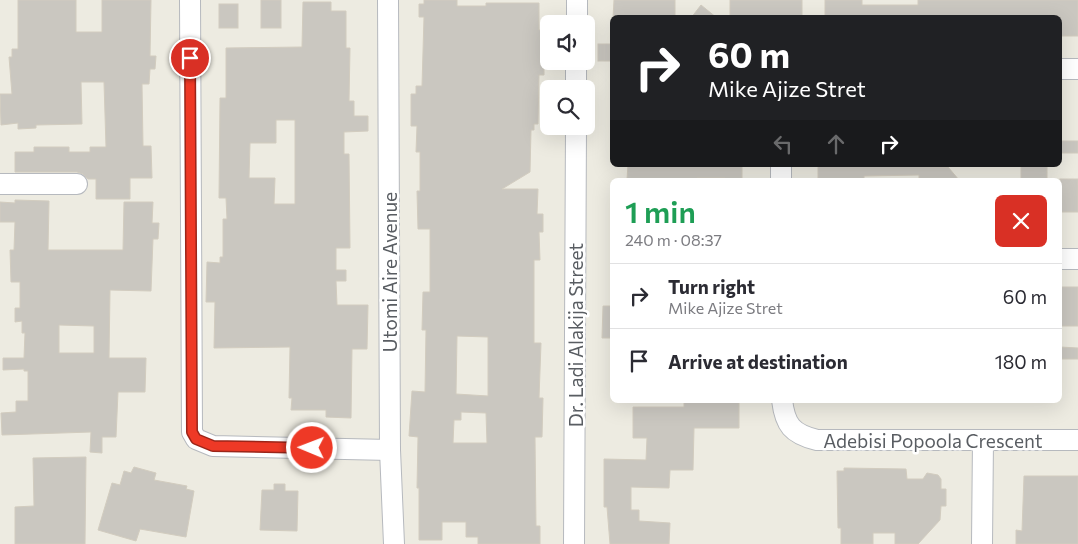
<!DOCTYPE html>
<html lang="en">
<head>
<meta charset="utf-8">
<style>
	:root { --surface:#fff; --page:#f2f2f3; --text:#2b2b33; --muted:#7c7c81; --line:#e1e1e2 }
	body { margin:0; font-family:Commissioner,sans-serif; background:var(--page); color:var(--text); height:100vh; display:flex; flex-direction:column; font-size:19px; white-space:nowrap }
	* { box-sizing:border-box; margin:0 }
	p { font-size:16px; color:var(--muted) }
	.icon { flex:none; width:28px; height:28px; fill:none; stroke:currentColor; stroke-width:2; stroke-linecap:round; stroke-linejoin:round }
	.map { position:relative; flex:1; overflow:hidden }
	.side { position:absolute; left:610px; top:178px; width:452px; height:225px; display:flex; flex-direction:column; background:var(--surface); border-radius:8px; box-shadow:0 5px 20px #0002 }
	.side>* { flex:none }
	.hud { position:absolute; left:610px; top:15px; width:452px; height:152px; border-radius:8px; box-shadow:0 5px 20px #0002; background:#202124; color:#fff; overflow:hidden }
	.fabs { position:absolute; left:540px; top:15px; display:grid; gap:10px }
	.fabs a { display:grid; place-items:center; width:55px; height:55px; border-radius:8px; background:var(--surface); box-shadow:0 5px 20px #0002; font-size:25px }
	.pin { position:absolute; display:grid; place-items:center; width:42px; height:42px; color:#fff; margin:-21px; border:2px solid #fff; border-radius:50%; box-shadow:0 1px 5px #0007 }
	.me { position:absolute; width:55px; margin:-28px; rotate:271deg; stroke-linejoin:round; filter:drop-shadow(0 0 4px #0008) }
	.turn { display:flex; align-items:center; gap:18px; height:105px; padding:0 15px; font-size:22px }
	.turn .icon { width:65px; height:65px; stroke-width:2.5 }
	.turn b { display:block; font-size:35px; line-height:42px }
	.lanes { display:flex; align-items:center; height:48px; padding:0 15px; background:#0003; justify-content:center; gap:25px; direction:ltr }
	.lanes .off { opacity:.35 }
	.round { display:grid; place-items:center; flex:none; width:52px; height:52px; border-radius:8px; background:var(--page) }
	.head { display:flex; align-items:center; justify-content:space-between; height:85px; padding:0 15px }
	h1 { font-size:30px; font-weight:600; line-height:38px; color:#1e9e55 }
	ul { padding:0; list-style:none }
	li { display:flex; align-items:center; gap:15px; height:65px; padding:0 15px; border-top:1px solid var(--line) }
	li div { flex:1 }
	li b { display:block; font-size:19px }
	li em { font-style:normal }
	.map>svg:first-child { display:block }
</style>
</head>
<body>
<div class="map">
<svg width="1078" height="544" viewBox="0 0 1078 544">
	<rect width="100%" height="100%" fill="#edebe1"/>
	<g fill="#cac7c0" stroke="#d2ccbf" fill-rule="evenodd">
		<polygon points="18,0 76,0 76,32 102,32 102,0 151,0 150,56 156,56 155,69 150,69 149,84 142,84 143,146 151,146 152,178 130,178 130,199 96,199 96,179 88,179 83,174 77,172 15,172 15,152 34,152 34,147 69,147 69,152 90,152 90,147 106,147 104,82 81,82 82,124 36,125 36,128 18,129 18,123 1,125 0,94 12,94 9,57 12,57 12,49 18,49"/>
		<rect x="261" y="0" width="20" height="28"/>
		<path d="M424 0H457V6H486V3H539V30H544V75H539L538 124H534V130H531L530 172 502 189H538L537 214H543V232H539L540 260H534V343H541L539 398H543L542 437H535L536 526H540V544H478V537H466V522H442V540H419V488H417L418 437 409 436 412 391 425 392 426 330H422L423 292H430V229H418L417 191H420V152H416L417 126H411V94H416V86H422L424 17H419V4H424ZM457 336 488 337V396L456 394ZM461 412 486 413 487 443H453L454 420H461Z"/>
		<polygon points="614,0 675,0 675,18 613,18"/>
		<polygon points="730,0 802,0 802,16 730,17"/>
		<polygon points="825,0 862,0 862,5 918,5 918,0 1078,0 1078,36 1060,36 1060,18 825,18"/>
		<path d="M303 2H331V11H346V48H350L349 101H354V116H368V131L344 132V154H349L350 248H336V270H346V281H336L337 305H368L367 349H352L351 418 326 417V410H291L292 398H289L290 347 214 348 215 302H206L207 262 220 263V257H223V219H227L226 198H219L220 98H226V48L302 47ZM276 120H295V204H274L275 178H249L250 143H276Z"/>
		<rect x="219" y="4" width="19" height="24"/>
		<polygon points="701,5 717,18 691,18"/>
		<rect x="598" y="44" width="14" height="17"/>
		<rect x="1060" y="141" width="18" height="12"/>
		<polygon points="628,165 742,165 742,180 725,180 725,178 697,178 697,180 627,179"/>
		<polygon points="818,165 948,167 959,180 919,180 919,175 864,176 864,180 818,180"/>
		<rect x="1021" y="165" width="26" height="15"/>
		<rect x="1060" y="179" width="18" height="33"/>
		<path d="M15 200 49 201 48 250H123L124 202H153L152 223H159L158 239H153L151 291 110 290 109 358H146L145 392H118L116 437H102V453L90 452 91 432 2 435 1 413 16 412V401H28V371H24V369L3 370V358H24L25 333H22V321L15 322V308H20V282H11L10 250H14L15 222H0V202L15 203ZM59 325 94 326V353H59Z"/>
		<rect x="1060" y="287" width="18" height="39"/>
		<polygon points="603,306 612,306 612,338 602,338"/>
		<polygon points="1060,347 1078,348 1078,359 1060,359"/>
		<polygon points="684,402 739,402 739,428 694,428 693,470 670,470 669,488 631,487 631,510 639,510 639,521 670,523 669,544 610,544 607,507 604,507 604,459 646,460 647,438 633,438 633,407 684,407"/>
		<polygon points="86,457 85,544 15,544 15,507 34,506 33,458"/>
		<polygon points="134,467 156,473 154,480 187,486 186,489 194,491 186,537 140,529 136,541 98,530 112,483 120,485 124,471 131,473"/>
		<polygon points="844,468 906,469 907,479 923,479 927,473 938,475 941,479 941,489 946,489 946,506 941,506 940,520 918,544 895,544 895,533 873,533 873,544 841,544 841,528 838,528 837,471 844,471"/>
		<polygon points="1024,476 1078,476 1078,544 1016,544 1016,530 1022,531"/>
		<polygon points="274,484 285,484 285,491 298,491 297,531 260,530 262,490 274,490"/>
	</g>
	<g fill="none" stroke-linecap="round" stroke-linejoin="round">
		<defs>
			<g id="minor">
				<polyline points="190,0 192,432 196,439 213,446 390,450"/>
				<polyline points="388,0 390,450 394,544"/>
				<polyline points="577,24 577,0"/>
				<polyline points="1060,69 1078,69"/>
				<polyline points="576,89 576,61"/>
				<polyline points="781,180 781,165"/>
				<polyline points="0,184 77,184"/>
				<polyline points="1060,259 1078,259"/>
				<path d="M782 400C785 425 792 434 817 440H1078"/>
				<polyline points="574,544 576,126"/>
				<polyline points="982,544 983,440"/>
			</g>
		</defs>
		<use href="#minor" stroke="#b6b9be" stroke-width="22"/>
		<use href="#minor" stroke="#fff" stroke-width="20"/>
	</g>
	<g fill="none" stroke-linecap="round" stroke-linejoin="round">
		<defs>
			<polyline id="route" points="190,58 192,432 196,439 213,446 312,448"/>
		</defs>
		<use href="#route" stroke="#9b2519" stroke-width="12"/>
		<use href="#route" stroke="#ee3926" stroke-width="9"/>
	</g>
	<g text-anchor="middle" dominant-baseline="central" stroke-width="5" stroke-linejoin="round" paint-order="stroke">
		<g font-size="19" fill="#595d62" stroke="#fff">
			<text transform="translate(389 272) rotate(-90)">Utomi Aire Avenue</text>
			<text transform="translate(575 335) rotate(-90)">Dr. Ladi Alakija Street</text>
			<text x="933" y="440">Adebisi Popoola Crescent</text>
		</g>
	</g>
</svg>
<div class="fabs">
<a><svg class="icon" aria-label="sound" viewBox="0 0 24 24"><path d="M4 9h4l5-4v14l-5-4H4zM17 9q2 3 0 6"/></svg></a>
<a><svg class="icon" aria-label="search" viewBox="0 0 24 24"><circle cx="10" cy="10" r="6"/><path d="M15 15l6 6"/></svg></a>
</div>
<div class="pin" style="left:190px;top:58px;background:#d93025"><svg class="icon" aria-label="arrive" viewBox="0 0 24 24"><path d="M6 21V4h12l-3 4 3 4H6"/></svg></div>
<svg class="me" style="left:312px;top:448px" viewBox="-20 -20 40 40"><circle r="17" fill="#ee3926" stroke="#fff" stroke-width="3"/><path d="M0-11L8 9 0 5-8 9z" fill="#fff"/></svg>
<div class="hud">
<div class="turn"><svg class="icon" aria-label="right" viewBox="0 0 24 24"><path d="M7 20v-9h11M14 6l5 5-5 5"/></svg><div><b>60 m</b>Mike Ajize Stret</div></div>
<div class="lanes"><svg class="icon off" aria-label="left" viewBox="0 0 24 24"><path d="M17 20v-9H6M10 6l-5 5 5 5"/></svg><svg class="icon off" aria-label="ahead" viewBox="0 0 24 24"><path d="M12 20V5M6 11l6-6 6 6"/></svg><svg class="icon" aria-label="right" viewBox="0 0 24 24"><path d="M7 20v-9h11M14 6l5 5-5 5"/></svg></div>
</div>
<section class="side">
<div class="head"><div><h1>1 min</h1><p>240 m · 08:37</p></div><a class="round" style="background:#d93025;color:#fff"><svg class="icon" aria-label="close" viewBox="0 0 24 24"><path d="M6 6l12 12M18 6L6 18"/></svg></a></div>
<ul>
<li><svg class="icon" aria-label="right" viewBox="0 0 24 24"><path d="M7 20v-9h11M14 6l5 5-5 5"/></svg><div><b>Turn right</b><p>Mike Ajize Stret</p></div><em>60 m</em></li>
<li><svg class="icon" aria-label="arrive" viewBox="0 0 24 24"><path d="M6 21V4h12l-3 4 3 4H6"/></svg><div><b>Arrive at destination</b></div><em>180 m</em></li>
</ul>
</section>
</div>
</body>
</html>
